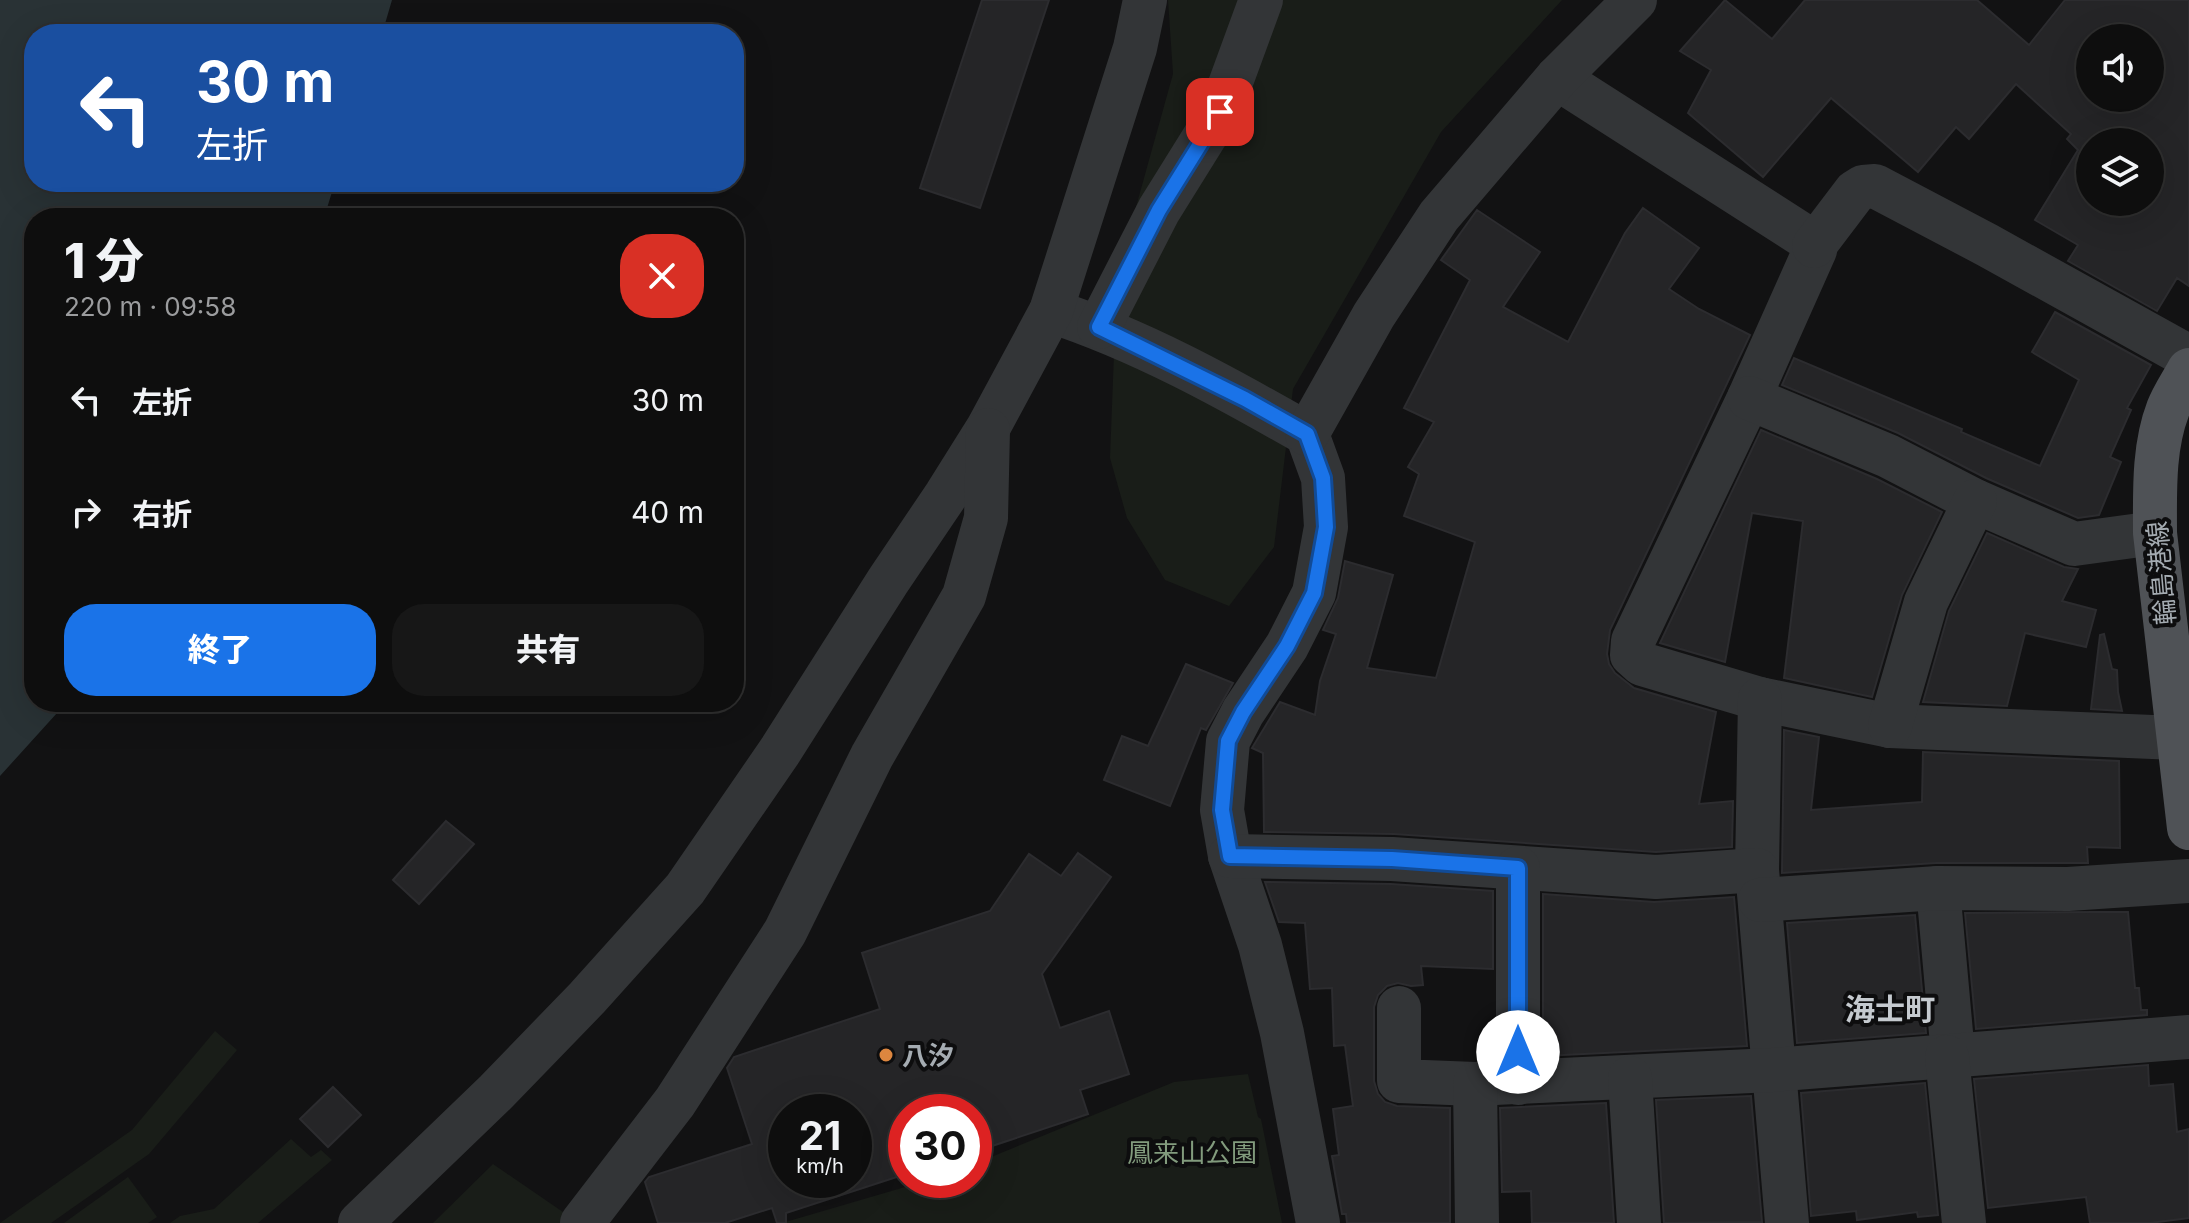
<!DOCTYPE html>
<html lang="ja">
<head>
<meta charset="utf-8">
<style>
	:root { --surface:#0e0e0e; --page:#171717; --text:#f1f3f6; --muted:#9b9c9e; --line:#2e2e2e; --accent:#1a73e8 }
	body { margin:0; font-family:Inter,"Noto Sans JP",sans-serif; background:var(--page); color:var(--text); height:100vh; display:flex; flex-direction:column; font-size:30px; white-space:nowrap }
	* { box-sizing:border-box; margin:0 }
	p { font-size:26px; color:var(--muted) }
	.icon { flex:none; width:44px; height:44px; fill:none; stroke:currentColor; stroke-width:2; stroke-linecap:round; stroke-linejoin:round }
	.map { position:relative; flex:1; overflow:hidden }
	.sheet { position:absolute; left:24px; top:208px; width:720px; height:504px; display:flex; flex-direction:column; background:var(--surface); border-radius:32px; box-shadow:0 8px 32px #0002,0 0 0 2px var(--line) }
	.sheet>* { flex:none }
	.hud { position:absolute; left:24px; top:24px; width:720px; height:168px; border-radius:32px; box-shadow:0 8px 32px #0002,0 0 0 2px var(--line); background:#1a4fa0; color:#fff; overflow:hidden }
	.buttons { position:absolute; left:2076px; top:24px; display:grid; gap:16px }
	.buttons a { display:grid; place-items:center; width:88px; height:88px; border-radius:50%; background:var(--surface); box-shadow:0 8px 32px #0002,0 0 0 2px var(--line); font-size:40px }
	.speed { position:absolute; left:768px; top:1094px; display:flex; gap:16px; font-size:40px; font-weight:700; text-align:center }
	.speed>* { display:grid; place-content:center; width:104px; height:104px; border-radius:50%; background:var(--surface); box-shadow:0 8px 32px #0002,0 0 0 2px var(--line); line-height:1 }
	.speed small { font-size:20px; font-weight:400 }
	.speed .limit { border:12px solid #d22; background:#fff; color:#111 }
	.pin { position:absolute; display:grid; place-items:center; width:68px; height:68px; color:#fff; margin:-34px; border-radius:16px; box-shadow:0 4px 12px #0006 }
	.me { position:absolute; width:88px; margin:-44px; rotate:0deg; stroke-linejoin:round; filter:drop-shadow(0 0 6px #0008) }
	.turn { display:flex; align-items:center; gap:28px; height:168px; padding:0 40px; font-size:36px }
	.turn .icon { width:104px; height:104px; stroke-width:2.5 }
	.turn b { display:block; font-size:56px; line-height:68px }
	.round { display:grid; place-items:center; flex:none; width:84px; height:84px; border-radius:32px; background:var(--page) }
	.head { display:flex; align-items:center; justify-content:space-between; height:136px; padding:0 40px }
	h1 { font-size:48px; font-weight:800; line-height:60px }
	.button { display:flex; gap:16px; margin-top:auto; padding:16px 40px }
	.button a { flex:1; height:92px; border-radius:32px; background:var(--accent); color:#fff; font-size:32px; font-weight:800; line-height:92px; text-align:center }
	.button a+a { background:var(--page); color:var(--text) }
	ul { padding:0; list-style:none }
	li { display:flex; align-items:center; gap:24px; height:112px; padding:0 40px }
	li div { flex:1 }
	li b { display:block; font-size:30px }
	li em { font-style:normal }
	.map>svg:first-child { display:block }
</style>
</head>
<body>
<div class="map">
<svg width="2189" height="1223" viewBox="0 0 2189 1223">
	<rect width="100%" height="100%" fill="#121213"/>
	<g fill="#191d18">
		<polygon points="1168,0 1562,0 1441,132 1293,389 1274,547 1229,606 1165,580 1127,518 1110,458 1117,275 1173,74"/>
		<polygon points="215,1031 237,1050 149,1154 51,1223 0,1223 132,1130"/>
		<polygon points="1248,1074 1258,1117 1261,1119 1282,1223 782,1223 929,1180 974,1180 974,1164 1174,1082"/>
		<polygon points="291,1139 311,1157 321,1150 332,1160 258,1223 170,1223 180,1216 214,1209"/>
		<polygon points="493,1164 579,1223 433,1223"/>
		<polygon points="128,1177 157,1217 148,1223 64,1223"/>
	</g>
	<polygon fill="#293235" points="0,0 392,0 382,34 34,34 34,182 335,182 324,218 34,218 34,702 67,702 0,776"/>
	<g fill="#252527" stroke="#2c2c2f" stroke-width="2" fill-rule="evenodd">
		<polygon points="982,0 1049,0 980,208 920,188"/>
		<path d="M1725 0 1772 39 1805 0H1977L2029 45 2065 0H2189V286L2177 278 2157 311 2068 261 2078 245 2035 220 2078 150 2067 139 2071 134 2016 84 1969 139 1956 127 1918 172 1831 98 1763 177 1688 113 1711 70 1680 51ZM2090 38H2150V98H2090ZM2090 142H2150V202H2090Z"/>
		<polygon points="1643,208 1699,248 1669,289 1699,309 1750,335 1610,630 1607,654 1609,664 1615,673 1634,688 1716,712 1699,804 1733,801 1732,847 1656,852 1394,834 1264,832 1263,753 1252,748 1280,702 1315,715 1320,681 1336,634 1323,630 1338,598 1345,561 1393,575 1367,668 1436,678 1475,542 1404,516 1419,474 1408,467 1434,422 1404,408 1470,280 1441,260 1477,210 1540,252 1503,307 1568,342 1625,233"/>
		<polygon points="2055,312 2151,365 2127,408 2131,410 2110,457 2121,462 2099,515 2078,518 1986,478 1898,433 1782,385 1794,358 1962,429 1961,432 2040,466 2079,380 2032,352"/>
		<polygon points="1761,430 1877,479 1942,512 1902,595 1872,697 1784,678 1803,521 1752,513 1725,662 1660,643"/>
		<polygon points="1987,533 2064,567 2078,569 2062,601 2096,610 2086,647 2025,633 2007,706 1923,702 1949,611"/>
		<polygon points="2104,634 2112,669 2117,670 2118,692 2122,711 2091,709 2100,635"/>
		<polygon points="1186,664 1233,683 1206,730 1201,728 1170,806 1104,780 1122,736 1148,746"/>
		<polygon points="1784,730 1819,737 1811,810 1922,802 1923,752 2119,761 2120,848 2087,847 2088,863 1936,863 1782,873"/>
		<polygon points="446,821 474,844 419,904 393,880"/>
		<path d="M1078 853 1111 877 1042 974 1060 1028 1109 1011 1129 1074 1080 1090 1088 1114 974 1152V1112H906V1174L786 1213V1223H777L772 1208 725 1223H658L645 1182 649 1177 752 1144 727 1068 734 1057 880 1009 862 953 990 911 1029 854 1061 876ZM786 1112H854V1180H786Z"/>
		<polygon points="1265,882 1391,884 1493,891 1493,969 1421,966 1423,985 1411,986 1398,983 1387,986 1378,995 1374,1007 1374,1081 1378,1094 1385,1102 1397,1106 1450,1108 1450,1223 1347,1223 1346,1214 1342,1214 1332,1156 1339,1155 1333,1109 1353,1106 1345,1045 1334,1046 1332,988 1310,989 1305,923 1279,922"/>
		<polygon points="1543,894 1654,902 1734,897 1747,1046 1543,1056"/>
		<polygon points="2093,912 2128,912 2135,988 2139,988 2141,1010 2147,1010 2147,1015 1976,1029 1965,913"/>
		<polygon points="1915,915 1926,1033 1797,1043 1787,923"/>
		<polygon points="2148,1065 2149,1086 2173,1084 2177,1132 2189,1129 2189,1218 2150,1223 2090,1223 2086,1197 1988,1208 1974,1079"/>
		<polygon points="1925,1083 1938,1215 1918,1217 1917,1212 1857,1220 1856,1211 1811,1216 1801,1093"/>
		<polygon points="333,1087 361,1115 328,1147 300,1119"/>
		<polygon points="1751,1096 1762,1222 1664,1223 1656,1100"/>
		<polygon points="1606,1103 1614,1223 1532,1223 1531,1191 1502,1192 1500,1108"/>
	</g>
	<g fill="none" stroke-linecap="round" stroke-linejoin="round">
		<g stroke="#333537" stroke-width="44">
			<polyline points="1557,78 1807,238 1815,250 1749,398 1633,641 1632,655 1642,664 1760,699 1890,726 2177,738"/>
			<polyline points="1814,246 1855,192 1863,187 1875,186 1987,245 2189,357"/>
			<path d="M1051 311C1140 340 1225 387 1307 434L1323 478 1326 527 1314 593 1287 646 1243 712 1228 741 1222 810 1230 856 1260 945 1282 1033 1318 1223"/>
			<polyline points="1099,327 1159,210 1220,112 1261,0"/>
			<polyline points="1749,398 1888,456 1975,501 2074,544 2155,533"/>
			<polyline points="1307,434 1374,315 1439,216 1557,78 1635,0"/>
			<polyline points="1760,699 1757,870 1787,1223"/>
			<polyline points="1890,726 1926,602 1975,501"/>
			<polyline points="1230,856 1392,859 1656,877 1757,870"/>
			<polyline points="1938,888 1953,1055"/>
			<polyline points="1760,900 1938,888 2068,889 2189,881"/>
			<polyline points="1399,1008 1399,1081 1475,1084 1772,1070 2189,1037"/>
			<polyline points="1947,1057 1964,1223"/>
			<polyline points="1630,1078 1639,1223"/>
			<polyline points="1518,1083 1518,868"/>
			<polyline points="1475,1084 1477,1223"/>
			<polyline points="360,1223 496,1092 587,998 685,889 780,751 888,581 946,495 988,428 1051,311 1135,48 1145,0"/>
			<polyline points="582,1223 675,1102 785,932 872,756 964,596 986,518 988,430"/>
		</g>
		<path stroke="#4f5256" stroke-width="44" d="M2189 370C2182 383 2173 396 2168 409 2153 448 2155 493 2155 533L2189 828"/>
	</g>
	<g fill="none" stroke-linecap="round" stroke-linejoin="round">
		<defs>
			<polyline id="route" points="1220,112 1159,210 1099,327 1245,399 1307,434 1323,478 1326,527 1314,593 1287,646 1243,712 1228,741 1222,810 1230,856 1392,859 1518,868 1518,1052"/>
		</defs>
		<use href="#route" stroke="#114b97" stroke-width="20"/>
		<use href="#route" stroke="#1a73e8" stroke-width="14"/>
	</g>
	<circle fill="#dd863f" stroke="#0d0d0e" stroke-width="3" cx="886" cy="1055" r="8"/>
	<g text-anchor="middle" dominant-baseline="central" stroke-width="8" stroke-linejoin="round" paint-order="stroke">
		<g font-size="26" fill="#a5acb2" stroke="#0d0d0e">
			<text transform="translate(2161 573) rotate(-95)">輪島港線</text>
		</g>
		<g font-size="26" font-weight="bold" fill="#a5acb2" stroke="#0d0d0e" text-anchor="start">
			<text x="902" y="1055">八汐</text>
		</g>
		<g font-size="26" fill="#829b7d" stroke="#0d0d0e">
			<text x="1192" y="1152">鳳来山公園</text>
		</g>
		<g font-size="30" font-weight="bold" fill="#c5cacf" stroke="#0d0d0e">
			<text x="1890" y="1009">海士町</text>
		</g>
	</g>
</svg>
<div class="buttons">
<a><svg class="icon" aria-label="sound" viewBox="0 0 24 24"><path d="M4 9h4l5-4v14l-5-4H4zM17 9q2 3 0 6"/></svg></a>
<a><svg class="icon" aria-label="layers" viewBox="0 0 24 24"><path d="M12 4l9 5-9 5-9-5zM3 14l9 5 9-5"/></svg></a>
</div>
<div class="speed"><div>21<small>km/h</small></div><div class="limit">30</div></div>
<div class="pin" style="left:1220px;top:112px;background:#d93025"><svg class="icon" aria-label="arrive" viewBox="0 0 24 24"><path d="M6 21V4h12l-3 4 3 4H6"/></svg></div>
<svg class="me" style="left:1518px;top:1052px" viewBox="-20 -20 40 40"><circle r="19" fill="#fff"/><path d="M0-13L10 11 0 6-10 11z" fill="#1a73e8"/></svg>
<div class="hud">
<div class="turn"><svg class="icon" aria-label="left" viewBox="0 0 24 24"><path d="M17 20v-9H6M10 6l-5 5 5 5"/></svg><div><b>30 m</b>左折</div></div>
</div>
<section class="sheet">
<div class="head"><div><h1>1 分</h1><p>220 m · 09:58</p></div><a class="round" style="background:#d93025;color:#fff"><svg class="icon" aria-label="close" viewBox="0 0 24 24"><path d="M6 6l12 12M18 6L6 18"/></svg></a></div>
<ul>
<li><svg class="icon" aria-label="left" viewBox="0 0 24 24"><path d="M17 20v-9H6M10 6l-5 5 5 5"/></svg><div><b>左折</b></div><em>30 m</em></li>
<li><svg class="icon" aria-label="right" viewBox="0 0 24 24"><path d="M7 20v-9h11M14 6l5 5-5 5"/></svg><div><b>右折</b></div><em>40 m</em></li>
</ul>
<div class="button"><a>終了</a><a>共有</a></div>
</section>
</div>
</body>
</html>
